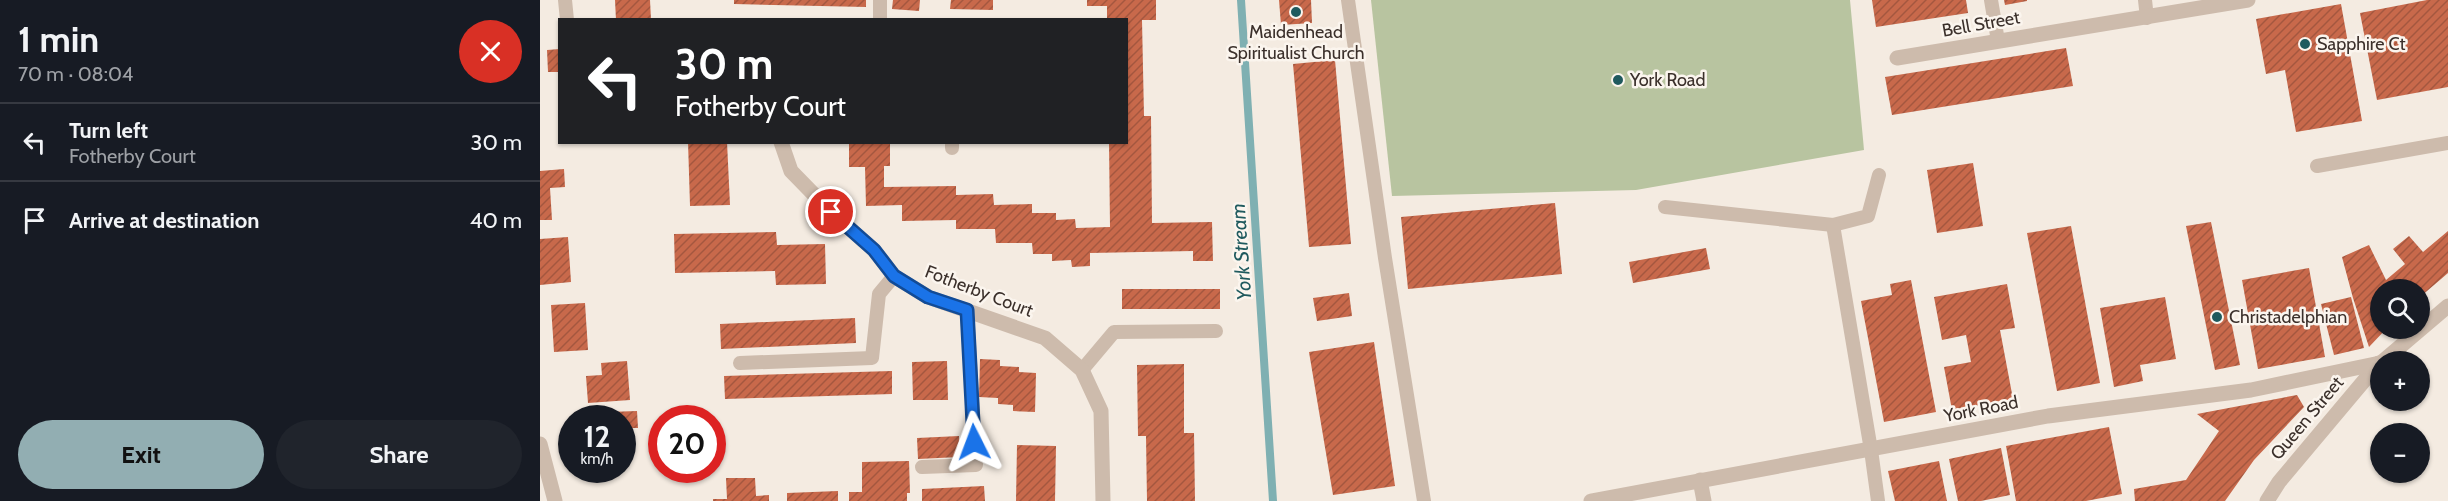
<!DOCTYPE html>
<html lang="en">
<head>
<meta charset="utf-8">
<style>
	:root { --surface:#171b24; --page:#20242c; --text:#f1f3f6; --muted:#9ea1a6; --line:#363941; --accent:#92aeb2 }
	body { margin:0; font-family:Cabin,sans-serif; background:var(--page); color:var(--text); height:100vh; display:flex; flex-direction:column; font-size:22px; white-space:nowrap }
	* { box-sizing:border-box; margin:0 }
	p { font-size:20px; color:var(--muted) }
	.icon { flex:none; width:33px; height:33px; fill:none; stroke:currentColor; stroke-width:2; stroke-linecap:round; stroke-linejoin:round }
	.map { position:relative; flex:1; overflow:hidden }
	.sheet { display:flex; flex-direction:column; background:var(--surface); width:540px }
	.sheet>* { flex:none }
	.guide { position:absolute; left:18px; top:18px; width:570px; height:126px; border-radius:0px; box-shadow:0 2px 4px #0004; background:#202124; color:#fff; overflow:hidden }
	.fabs { position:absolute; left:1830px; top:279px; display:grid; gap:12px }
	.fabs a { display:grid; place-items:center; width:60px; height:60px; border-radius:50%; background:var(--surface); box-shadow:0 2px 4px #0004; font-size:30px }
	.speed { position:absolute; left:18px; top:405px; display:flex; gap:12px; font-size:30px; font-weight:700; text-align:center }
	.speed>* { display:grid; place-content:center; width:78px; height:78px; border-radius:50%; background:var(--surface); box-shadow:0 2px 4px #0004; line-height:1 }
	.speed small { font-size:15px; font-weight:400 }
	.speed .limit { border:9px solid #d22; background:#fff; color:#111 }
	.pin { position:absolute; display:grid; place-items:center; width:51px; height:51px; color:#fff; margin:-26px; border:3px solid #fff; border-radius:50%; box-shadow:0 2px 6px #0007 }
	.me { position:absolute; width:66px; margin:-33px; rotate:357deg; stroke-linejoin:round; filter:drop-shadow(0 0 4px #0008) }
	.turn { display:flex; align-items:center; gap:21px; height:126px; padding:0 18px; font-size:27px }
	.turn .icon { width:78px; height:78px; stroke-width:2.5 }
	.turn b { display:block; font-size:42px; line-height:51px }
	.round { display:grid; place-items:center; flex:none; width:63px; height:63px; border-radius:32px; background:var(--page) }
	.headline { display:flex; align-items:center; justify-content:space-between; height:102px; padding:0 18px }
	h1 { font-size:36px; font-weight:800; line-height:45px }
	.cta { display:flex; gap:12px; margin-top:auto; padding:12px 18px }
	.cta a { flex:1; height:69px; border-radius:36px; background:var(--accent); color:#111; font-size:24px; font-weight:800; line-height:69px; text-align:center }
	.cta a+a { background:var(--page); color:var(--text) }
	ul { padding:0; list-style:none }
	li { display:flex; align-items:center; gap:18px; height:78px; padding:0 18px; border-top:2px solid var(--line) }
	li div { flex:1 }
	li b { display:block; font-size:22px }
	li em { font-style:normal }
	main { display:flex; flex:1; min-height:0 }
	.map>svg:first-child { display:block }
</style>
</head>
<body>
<main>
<section class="sheet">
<div class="headline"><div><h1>1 min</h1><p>70 m · 08:04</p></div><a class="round" style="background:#d93025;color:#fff"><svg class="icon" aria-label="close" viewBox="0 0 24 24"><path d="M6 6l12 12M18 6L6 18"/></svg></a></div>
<ul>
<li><svg class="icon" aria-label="left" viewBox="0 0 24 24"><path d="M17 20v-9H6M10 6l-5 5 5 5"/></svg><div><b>Turn left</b><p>Fotherby Court</p></div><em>30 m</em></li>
<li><svg class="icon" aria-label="arrive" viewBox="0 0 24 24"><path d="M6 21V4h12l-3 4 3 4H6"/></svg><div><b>Arrive at destination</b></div><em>40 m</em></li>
</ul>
<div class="cta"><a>Exit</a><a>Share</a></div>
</section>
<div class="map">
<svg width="1908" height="501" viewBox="0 0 1908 501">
	<defs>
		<pattern id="building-hatch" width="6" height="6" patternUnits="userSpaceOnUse" patternTransform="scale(1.5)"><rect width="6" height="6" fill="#c8694b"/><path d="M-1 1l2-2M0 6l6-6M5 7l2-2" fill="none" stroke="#a4573f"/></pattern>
	</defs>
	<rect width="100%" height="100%" fill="#f4ebe1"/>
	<polygon fill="#b8c4a0" points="831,0 1310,0 1324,150 1096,190 852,196"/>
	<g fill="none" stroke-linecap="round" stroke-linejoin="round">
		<polyline stroke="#7fb0b2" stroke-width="8" points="701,0 733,501"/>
	</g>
	<g fill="url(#building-hatch)">
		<polygon points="75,0 110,0 111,20 76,20"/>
		<polygon points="194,0 326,0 326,7 194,4"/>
		<polygon points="353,0 380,0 379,11 352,9"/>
		<polygon points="411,0 453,0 453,10 410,9"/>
		<polygon points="547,0 616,0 616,20 602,20 604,116 611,116 612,223 672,222 673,261 653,261 653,251 550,253 550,266 532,267 531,260 512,261 512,254 493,254 492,243 456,243 455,229 416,229 416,220 362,221 362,205 326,206 325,167 309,167 309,142 350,142 350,166 344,166 344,187 416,186 416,195 453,194 454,205 492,204 492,213 516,213 516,220 535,219 536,228 570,227 569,142 586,142 586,20 567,20 567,6 547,6"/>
		<polygon points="739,0 771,0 772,23 741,25"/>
		<polygon points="1332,0 1426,0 1428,13 1336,27"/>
		<polygon points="1464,0 1487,0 1487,1 1465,5"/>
		<polygon points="1887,0 1908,0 1908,87 1837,100 1820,13"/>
		<polygon points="1801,4 1822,121 1756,132 1745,70 1726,74 1716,19"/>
		<polygon points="1526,48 1533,86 1352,115 1345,77"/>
		<polygon points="20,49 20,72 8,72 7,50"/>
		<polygon points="795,60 811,244 769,247 753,64"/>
		<polygon points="148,142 187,142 190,205 150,206"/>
		<polygon points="1433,163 1443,226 1397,233 1387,170"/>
		<polygon points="24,169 25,187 10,188 12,220 0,220 0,171"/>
		<polygon points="1015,203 1022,274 868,289 861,217"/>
		<polygon points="1671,222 1700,365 1675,370 1646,226"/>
		<polygon points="1531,226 1560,383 1517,391 1487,233"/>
		<polygon points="1908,231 1908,273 1880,297 1880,290 1840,290 1840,328 1847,328 1829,347 1813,298 1802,257 1829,245 1846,280 1865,264 1853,249 1869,236 1883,252"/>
		<polygon points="236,232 237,245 285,244 286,284 236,285 235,271 135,273 134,234"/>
		<polygon points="28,237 31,282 0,285 0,239"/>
		<polygon points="1166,248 1170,269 1093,283 1089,262"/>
		<polygon points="1769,268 1785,357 1718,369 1702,280"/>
		<polygon points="1371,280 1396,412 1344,422 1321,301 1352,295 1350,284"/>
		<polygon points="1467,284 1475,328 1460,330 1473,399 1412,410 1404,367 1431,362 1426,335 1402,340 1394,297"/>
		<rect x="582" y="289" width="98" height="20"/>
		<polygon points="809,293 812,316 777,321 773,298"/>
		<polygon points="1625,297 1636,359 1600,365 1603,381 1574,387 1560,308"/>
		<polygon points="1811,297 1824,348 1794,355 1781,304"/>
		<polygon points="45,303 48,350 14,352 11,305"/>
		<polygon points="315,318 316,343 181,349 180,324"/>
		<polygon points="834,342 855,486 793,495 769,352"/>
		<polygon points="440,359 460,360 460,366 479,367 479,372 496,373 495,412 473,411 473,405 458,404 458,398 439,397"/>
		<polygon points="87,361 90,400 48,403 46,376 62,375 61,363"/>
		<polygon points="407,361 408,400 373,400 372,362"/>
		<polygon points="644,364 644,433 654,433 655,501 607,501 606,436 598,436 597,365"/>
		<polygon points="352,371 352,394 185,399 184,376"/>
		<polygon points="1757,395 1764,407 1714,460 1685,501 1595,501 1594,489 1646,480 1679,431 1657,414"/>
		<polygon points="97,411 98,428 82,428 82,418 40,418 39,413"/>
		<polygon points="1569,427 1582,494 1546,501 1476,501 1466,446"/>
		<polygon points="419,436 419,457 378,459 377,438"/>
		<polygon points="477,445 516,446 515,501 476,501"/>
		<polygon points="1461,448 1470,495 1441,501 1418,501 1409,459"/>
		<polygon points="369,461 370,493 367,493 367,501 309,501 309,492 322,492 322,462"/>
		<polygon points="1399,461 1407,501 1355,501 1348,471"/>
		<polygon points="186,478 215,478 216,496 229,495 229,501 173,501 173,499 187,499"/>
		<polygon points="444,486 445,501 382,501 382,489"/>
		<polygon points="298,491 298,501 247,501 247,493"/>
	</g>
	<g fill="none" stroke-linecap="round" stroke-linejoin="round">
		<g stroke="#cdbbac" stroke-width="14">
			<polyline points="25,0 27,20"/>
			<polyline points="808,0 845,258 884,501"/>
			<polyline points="1451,0 1458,41"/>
			<polyline points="1605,0 1607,18"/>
			<polyline points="340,20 340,0"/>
			<polyline points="412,142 412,148"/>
			<polyline points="1777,166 1908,143"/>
			<polyline points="1125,207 1293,225 1328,216 1339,175"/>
			<polyline points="1293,225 1331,450 1338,501"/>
			<polyline points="200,363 332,358 339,294 354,276"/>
			<polyline points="542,370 574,332 676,331"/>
			<polyline points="382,467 436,465 427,310"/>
		</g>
		<g stroke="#cdbbac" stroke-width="15">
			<polyline points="1357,58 1708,0"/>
			<polyline points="241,142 251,171 291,212 334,250 354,276 388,297 505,338 542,370 561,411 563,501"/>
			<polyline points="1160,480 1164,501"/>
			<polyline points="1727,501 1739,482 1839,363"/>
		</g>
		<g stroke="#cdbbac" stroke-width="15">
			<polyline points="1842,362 1908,306"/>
			<polyline points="0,444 15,501"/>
			<polyline points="1051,501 1508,416 1711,390 1840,363"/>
		</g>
	</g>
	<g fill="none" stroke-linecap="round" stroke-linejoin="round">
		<defs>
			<polyline id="route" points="291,212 334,250 354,276 388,297 427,310 434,442"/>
		</defs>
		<use href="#route" stroke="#114b97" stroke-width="15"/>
		<use href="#route" stroke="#1a73e8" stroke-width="10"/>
	</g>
	<g fill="#1f5a5e" stroke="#fbf5ee" stroke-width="2">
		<circle cx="756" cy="12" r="6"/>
		<circle cx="1765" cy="44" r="6"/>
		<circle cx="1078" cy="80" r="6"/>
		<circle cx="1677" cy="317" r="6"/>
	</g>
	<g text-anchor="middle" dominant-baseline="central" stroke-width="5" stroke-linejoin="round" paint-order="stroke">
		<g font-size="18" fill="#3b302b" stroke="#fbf5ee">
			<text transform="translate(1441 24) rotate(-10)">Bell Street</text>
			<text transform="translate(439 291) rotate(21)">Fotherby Court</text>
			<text transform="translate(1441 409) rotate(-11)">York Road</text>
			<text transform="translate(1767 418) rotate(-50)">Queen Street</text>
		</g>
		<g font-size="18" fill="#3b302b" stroke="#fbf5ee" text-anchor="start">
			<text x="756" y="32" text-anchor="middle">Maidenhead<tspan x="756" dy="21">Spiritualist Church</tspan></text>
			<text x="1777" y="44">Sapphire Ct</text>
			<text x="1090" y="80">York Road</text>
			<text x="1689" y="317">Christadelphian</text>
		</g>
		<g font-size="20" font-style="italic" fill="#1f5a5e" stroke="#fbf5ee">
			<text transform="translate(701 252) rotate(-94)">York Stream</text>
		</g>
	</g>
</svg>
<div class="fabs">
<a><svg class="icon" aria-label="search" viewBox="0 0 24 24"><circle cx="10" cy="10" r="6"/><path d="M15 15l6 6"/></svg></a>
<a>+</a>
<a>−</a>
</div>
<div class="speed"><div>12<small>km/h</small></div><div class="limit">20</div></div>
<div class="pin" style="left:291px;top:212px;background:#d93025"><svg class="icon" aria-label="arrive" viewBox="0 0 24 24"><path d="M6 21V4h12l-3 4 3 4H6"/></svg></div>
<svg class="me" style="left:434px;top:442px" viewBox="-20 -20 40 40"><path d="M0-17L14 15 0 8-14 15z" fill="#1a73e8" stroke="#fff" stroke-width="4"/></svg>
<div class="guide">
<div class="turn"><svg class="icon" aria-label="left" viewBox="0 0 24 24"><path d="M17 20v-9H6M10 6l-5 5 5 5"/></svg><div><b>30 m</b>Fotherby Court</div></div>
</div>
</div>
</main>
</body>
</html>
